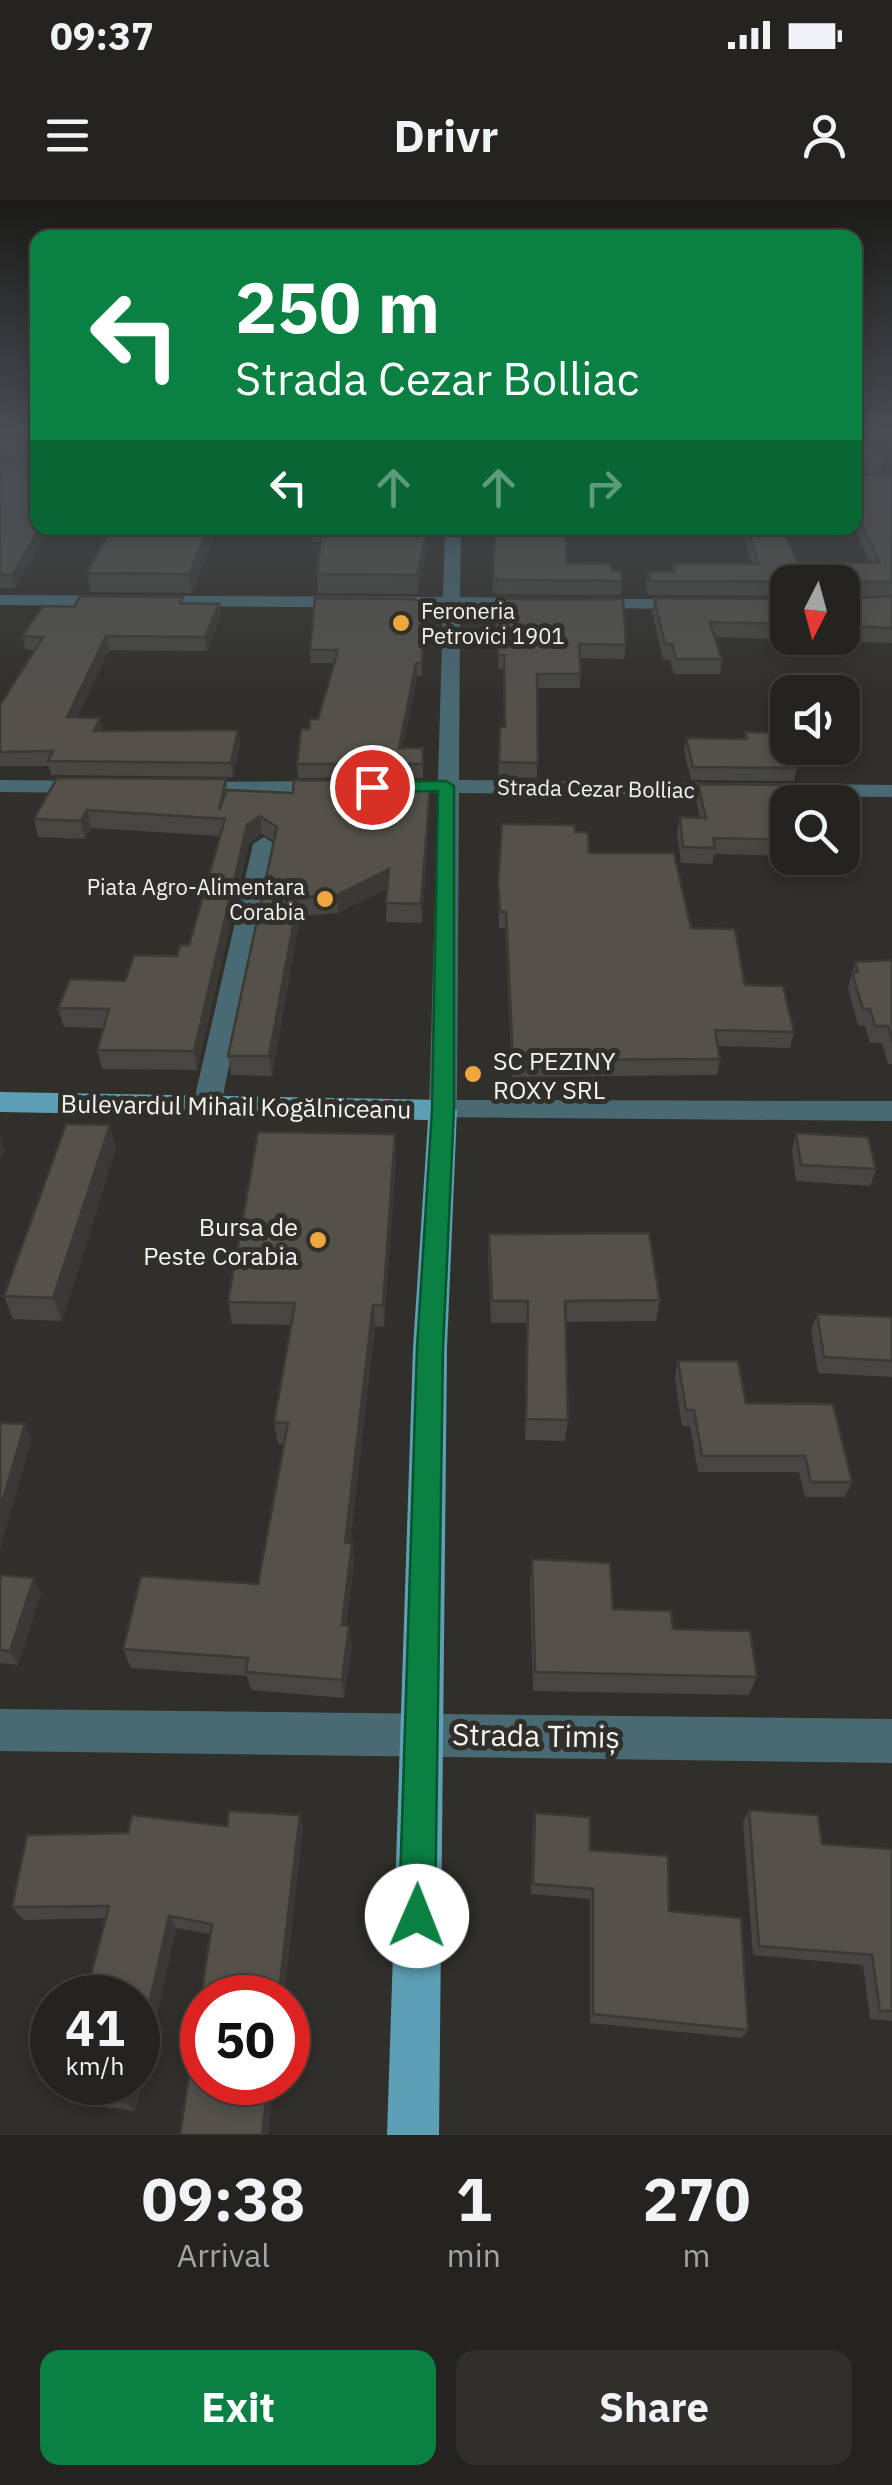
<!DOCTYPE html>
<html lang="en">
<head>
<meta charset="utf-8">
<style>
	:root { --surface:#25231f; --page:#312f2c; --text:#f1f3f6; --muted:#a3a4a4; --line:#42403d; --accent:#0b8043 }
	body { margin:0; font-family:"IBM Plex Sans",sans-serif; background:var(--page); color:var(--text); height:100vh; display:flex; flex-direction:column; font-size:38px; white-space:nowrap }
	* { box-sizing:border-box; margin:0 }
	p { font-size:32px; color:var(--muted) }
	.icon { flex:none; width:55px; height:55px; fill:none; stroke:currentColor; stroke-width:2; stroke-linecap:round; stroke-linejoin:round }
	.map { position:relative; height:1935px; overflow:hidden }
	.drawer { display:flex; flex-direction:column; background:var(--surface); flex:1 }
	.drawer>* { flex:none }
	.hud { position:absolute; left:30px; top:30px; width:832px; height:305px; border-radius:20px; box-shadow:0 5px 15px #0003,0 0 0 2px var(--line); background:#0b8043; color:#fff; overflow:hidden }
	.needle { width:65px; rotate:186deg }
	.controls { position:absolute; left:770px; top:365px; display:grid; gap:20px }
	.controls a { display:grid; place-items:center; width:90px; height:90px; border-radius:20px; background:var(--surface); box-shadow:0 5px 15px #0003,0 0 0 2px var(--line); font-size:50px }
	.speed { position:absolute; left:30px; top:1775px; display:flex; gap:20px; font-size:50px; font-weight:700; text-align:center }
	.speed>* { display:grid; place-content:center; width:130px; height:130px; border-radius:50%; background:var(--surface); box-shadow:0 5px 15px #0003,0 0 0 2px var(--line); line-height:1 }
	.speed small { font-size:25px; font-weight:400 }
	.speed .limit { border:15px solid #d22; background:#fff; color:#111 }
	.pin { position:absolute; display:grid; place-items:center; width:85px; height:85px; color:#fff; margin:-42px; border:5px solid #fff; border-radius:50%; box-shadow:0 2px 10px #0007 }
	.me { position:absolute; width:110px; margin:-55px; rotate:1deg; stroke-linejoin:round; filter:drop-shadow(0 0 8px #0008) }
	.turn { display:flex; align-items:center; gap:35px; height:210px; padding:0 40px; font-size:45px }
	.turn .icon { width:130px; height:130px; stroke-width:2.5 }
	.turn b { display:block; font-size:70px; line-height:85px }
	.lanes { display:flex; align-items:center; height:95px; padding:0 40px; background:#0003; justify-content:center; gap:50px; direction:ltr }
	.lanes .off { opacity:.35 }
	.eta { display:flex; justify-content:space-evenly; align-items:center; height:170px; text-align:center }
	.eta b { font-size:60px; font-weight:700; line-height:70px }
	.primary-button { display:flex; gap:20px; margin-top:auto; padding:20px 40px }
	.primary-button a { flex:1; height:115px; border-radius:20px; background:var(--accent); color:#fff; font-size:40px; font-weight:700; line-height:115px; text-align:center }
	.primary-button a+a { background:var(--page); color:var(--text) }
	.status { display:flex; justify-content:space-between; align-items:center; height:70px; padding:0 50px; background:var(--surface); direction:ltr }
	.status svg { height:28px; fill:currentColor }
	header { display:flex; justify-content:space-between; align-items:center; height:130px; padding:0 40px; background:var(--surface); font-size:45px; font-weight:700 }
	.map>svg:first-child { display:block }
</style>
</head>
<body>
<div class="status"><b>09:37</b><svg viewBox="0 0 49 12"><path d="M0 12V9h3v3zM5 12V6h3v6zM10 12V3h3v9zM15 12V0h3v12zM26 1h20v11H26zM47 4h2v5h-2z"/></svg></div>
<header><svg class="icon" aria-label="menu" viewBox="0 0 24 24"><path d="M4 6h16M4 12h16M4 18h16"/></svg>Drivr<svg class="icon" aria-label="person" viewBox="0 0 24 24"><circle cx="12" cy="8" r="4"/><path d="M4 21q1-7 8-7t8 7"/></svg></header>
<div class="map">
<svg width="892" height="1935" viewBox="0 0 892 1935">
	<rect width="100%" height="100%" fill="#312f29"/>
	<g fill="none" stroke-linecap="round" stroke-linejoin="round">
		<g fill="#496973" fill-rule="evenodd">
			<polygon points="445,328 461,328 460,397 535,398 544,403 535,408 460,408 459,580 892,585 892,597 459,593 457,900 892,901 892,921 433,917 429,910 438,593 417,591 414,586 417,581 438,580 443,408 0,405 0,395 443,397"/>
			<polygon points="580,399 695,399 704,404 695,409 586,408 580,407"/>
			<polygon points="0,580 94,581 105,587 94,593 0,592"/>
			<polygon points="334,581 342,582 342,592 185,594 174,588 185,582"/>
			<polygon points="264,637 275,644 221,905 207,915 193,905 253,644"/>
			<polygon points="0,1509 892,1519 892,1563 0,1551"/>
		</g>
		<polygon fill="#5da0b6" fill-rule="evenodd" points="0,892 443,900 457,910 447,1148 439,1935 387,1935 413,1148 428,920 0,912"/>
	</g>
	<g fill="#474640" fill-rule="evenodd">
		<polygon points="0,232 38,232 38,328 15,388 0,388 0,270 35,273 36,270 0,269"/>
		<path d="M855 243 882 260 880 273H857L858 275H892V443L715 437 722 459 720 474H674L670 460 663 459 652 413 654 398 788 399V438H842V382H788V396L648 395 646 386 648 372H672L673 364H752L741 328H782L798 362 870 363 854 328ZM884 396 845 399V397Z"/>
		<polygon points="111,328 218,328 192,393 91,392 87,373"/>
		<polygon points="310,328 426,328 425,359 417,394 318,393 317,374 320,343 312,342"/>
		<polygon points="495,328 567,363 612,371 622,381 621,395 497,394 492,391"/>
		<polygon points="497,399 626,445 624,459 580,458 580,488 537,488 537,578 498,577 500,527 504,527 503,469 498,469 500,435 495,435"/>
		<polygon points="184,403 219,404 221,417 207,451 109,450 77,517 103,531 240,544 233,577 51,575 49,566 0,566 0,505 35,450 25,449 22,436 74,407"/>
		<polygon points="424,405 422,476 417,476 402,548 423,548 423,578 298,578 297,564 309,529 318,519 334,463 311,463 310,450"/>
		<polygon points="745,532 797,568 794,581 691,580 684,551 686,538 744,539"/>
		<polygon points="226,579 227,590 293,593 423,587 430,605 422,723 386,722 387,689 338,713 300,716 272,876 231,875 228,856 274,641 262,634 249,643 197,870 102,869 97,850 103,828 64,827 58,808 125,781 177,756 189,745 220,636 91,628 85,639 38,637 34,619"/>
		<polygon points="698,584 788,602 788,656 714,654 712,664 681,663 677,633 680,617 700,618 696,600"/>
		<polygon points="502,624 575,632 589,653 691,728 745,785 794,832 790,848 718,846 720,859 717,875 512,877 505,728 499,728 498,697"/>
		<polygon points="793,658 841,658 838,667 796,666"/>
		<polygon points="892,760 892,864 888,864 882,843 870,843 865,826 858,825 848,788 855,762"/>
		<polygon points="796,933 876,969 870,986 796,981 792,950"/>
		<polygon points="116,948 62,1121 13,1119 4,1096"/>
		<polygon points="396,957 384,1127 375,1126 350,1343 352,1343 354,1363 346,1426 352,1445 344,1498 251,1490 247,1476 131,1468 123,1449 258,1384 284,1244 278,1243 274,1222 291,1125 232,1124 228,1102"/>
		<polygon points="489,1034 660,1100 656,1121 566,1122 568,1220 565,1241 525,1240 526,1123 491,1123 488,1056"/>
		<polygon points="817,1114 892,1117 892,1177 818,1173 811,1130"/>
		<polygon points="678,1161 746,1203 852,1282 845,1297 805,1297 799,1272 698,1272 690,1226 682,1226 675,1177"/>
		<polygon points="532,1359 613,1409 673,1429 757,1477 749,1495 533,1491 530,1380"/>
		<polygon points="0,1375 41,1393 18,1465 0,1463"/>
		<polygon points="749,1610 822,1644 892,1649 892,1821 870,1819 863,1765 753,1755 743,1622"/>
		<polygon points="535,1613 590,1650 669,1711 748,1830 742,1838 590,1823 590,1699 531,1694 533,1624"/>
		<polygon points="300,1615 303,1629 202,1882 274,1882 268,1935 180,1935 210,1734 176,1728 135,1911 71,1902 61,1894 106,1718 24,1720 12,1707 128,1633 227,1626"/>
	</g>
	<g fill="#3a3934">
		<polygon points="40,328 51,328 15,388 12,375"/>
		<polygon points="208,328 218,328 192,393 189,374"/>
		<polygon points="426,328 425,359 417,394 417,375"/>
		<polygon points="219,404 221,417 207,451 205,437"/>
		<polygon points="106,436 109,450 71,531 67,517"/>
		<polygon points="416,463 417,476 399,562 399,548"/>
		<polygon points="100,518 103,532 94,531"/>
		<polygon points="238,530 240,544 233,577 231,563"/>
		<polygon points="430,588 430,605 422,723 421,704"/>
		<polygon points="87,610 91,628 85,639 81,621"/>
		<polygon points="260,616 262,634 249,643 197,870 194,851 247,625"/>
		<polygon points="389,669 390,688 338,713 337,695"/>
		<polygon points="298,698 300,716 272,876 269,856"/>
		<polygon points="110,925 116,948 62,1121 53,1098"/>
		<polygon points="395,934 396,957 384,1127 383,1105"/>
		<polygon points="0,937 5,950 0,960"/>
		<polygon points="373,1105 375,1126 348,1363 345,1343"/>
		<polygon points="25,1224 32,1239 0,1350 0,1309"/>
		<polygon points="352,1343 354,1363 344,1444 342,1425"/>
		<polygon points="34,1378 41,1393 18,1465 10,1451"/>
		<polygon points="349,1426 352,1445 344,1498 342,1480"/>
		<polygon points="300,1615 303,1629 284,1798 278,1798"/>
		<polygon points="169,1716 176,1728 135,1911 126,1902 131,1882 138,1882 138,1853"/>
		<polygon points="268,1882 274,1882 268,1935 262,1935"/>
	</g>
	<g fill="#53514a" stroke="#3a3934" stroke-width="2.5">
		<rect x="0" y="232" width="38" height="26"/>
		<polygon points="855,243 872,243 882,260 855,260 858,275 892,275 892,382 650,381 648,372 675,372 673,364 759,364 747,328 782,328 798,362 880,363 855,310"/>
		<polygon points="38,262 38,328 40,328 12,375 0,375 0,270 35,273"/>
		<polygon points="111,328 208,328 189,374 87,373"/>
		<polygon points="322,328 425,328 425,340 417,375 317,374"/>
		<polygon points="495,328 566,328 567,363 611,364 612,371 622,371 622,381 498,380 493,376"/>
		<polygon points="842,383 845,399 892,396 892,428 842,426"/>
		<polygon points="80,396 183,397 180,403 219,404 205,437 106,436 67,517 100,518 94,531 238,530 231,563 48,561 53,551 0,552 0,505 43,437 22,436 43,406 74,407"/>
		<polygon points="315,398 415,399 424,405 422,463 416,463 399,548 423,548 423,564 297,564 301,529 309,529 310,519 318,519 338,450 310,450"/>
		<polygon points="654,398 788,399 788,424 710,422 722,459 676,459 672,444 665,444"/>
		<polygon points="497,399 623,399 626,445 579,444 581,474 537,474 538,563 499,562 500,527 505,527 504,455 498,455 501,421 495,421"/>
		<polygon points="745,532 788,533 788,548 792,548 797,568 693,567 686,538 747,539"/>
		<polygon points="57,578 226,579 219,610 227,590 293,593 294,580 423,581 423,587 430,588 421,704 386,703 389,669 337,695 298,698 269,856 228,856 277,627 260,616 247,625 194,851 97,850 109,809 58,808 70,779 125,781 134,755 177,756 180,745 189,745 225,619 87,610 81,621 34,619"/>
		<polygon points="698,584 802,585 806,602 788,602 788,640 713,638 715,648 683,647 680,617 706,618"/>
		<polygon points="502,624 575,625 575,632 588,632 589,653 674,653 691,728 735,729 745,785 783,786 794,832 715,830 720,859 513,860 506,712 500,712 498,681"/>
		<polygon points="892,760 892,842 888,826 875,826 870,809 863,809 852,772 858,772 855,762"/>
		<polygon points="66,924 110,925 53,1098 4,1096"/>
		<polygon points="258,932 395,934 383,1105 373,1105 345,1343 352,1343 342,1425 349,1426 342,1480 246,1472 248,1458 123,1449 141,1376 258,1384 288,1223 274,1222 295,1103 228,1102"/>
		<polygon points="796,933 868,937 876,969 801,965"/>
		<polygon points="649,1033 660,1100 565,1101 568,1220 526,1219 528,1101 492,1101 489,1034"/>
		<polygon points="817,1114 892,1117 892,1161 824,1157"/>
		<polygon points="678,1161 738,1161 746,1203 833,1204 852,1282 811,1282 805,1256 702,1256 694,1210 686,1210"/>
		<polygon points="0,1223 25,1224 0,1309"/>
		<polygon points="532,1359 610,1363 613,1409 671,1411 673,1429 750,1431 757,1477 535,1472"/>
		<polygon points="0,1375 34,1378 10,1451 0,1450"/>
		<polygon points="749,1610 818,1615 822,1644 892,1649 892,1811 880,1811 872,1755 759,1746"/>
		<polygon points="229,1611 300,1615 278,1798 202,1798 202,1882 268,1882 262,1935 180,1935 212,1724 169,1716 138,1853 138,1798 85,1798 109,1706 12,1707 27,1635 128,1633 132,1615 227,1626"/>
		<polygon points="535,1613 590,1617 590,1650 668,1656 669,1711 741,1718 748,1830 593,1814 593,1689 533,1684"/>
		<polygon points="64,1882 131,1882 126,1902 61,1894"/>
	</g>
	<linearGradient id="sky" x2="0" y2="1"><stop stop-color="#1b1a17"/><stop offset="0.46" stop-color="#484d54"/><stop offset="1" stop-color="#484d54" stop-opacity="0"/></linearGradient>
	<rect width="892" height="503" fill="url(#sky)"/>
	<polygon fill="#0b8043" stroke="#07532c" stroke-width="2.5" points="446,581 454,586 454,910 443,1148 435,1716 429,1729 417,1734 404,1729 399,1716 417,1148 432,910 438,591 372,592 363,587 372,582"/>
	<g fill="#f0a63f" stroke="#312f29" stroke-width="4">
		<circle cx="401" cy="423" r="10"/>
		<circle cx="325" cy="699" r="10"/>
		<circle cx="473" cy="874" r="10"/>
		<circle cx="318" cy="1040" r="10"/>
	</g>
	<g text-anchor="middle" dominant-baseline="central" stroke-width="10" stroke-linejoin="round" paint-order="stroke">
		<g font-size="22" fill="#f4f3ef" stroke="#312f29" text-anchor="start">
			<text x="421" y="410">Feroneria<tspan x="421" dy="25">Petrovici 1901</tspan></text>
			<text x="305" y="686" text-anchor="end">Piata Agro-Alimentara<tspan x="305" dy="25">Corabia</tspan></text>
		</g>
		<g font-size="22" fill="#f4f3ef" stroke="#312f29">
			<text transform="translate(596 588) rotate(1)">Strada Cezar Bolliac</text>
		</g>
		<g font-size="25" fill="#f4f3ef" stroke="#312f29" text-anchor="start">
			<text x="493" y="860">SC PEZINY<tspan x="493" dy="29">ROXY SRL</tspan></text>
			<text x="298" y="1026" text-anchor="end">Bursa de<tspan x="298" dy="29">Peste Corabia</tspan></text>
		</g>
		<g font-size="25" fill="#f4f3ef" stroke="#312f29">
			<text transform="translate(236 906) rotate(1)">Bulevardul Mihail Kogălniceanu</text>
		</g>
		<g font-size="30" fill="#f4f3ef" stroke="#312f29">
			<text transform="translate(536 1535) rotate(1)">Strada Timiș</text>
		</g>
	</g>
</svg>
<div class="controls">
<a><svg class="needle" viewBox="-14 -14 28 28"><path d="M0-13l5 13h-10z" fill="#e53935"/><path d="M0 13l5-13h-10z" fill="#a3a4a4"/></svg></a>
<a><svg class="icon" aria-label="sound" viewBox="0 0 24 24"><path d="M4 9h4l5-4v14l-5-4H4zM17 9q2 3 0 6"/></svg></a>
<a><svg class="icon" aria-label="search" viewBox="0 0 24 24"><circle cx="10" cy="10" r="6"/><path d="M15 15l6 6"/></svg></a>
</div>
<div class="speed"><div>41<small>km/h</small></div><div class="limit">50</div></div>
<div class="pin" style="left:372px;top:587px;background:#d93025"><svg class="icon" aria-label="arrive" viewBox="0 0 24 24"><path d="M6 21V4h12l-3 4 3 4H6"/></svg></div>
<svg class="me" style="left:417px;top:1716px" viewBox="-20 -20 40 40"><circle r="19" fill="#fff"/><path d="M0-13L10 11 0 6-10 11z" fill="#0b8043"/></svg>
<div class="hud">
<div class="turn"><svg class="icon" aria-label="left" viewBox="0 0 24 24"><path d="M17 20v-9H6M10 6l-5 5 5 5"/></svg><div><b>250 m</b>Strada Cezar Bolliac</div></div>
<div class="lanes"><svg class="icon" aria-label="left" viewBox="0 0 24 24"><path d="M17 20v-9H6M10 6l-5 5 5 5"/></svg><svg class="icon off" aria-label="ahead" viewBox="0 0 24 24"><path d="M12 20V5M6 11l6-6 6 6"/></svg><svg class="icon off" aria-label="ahead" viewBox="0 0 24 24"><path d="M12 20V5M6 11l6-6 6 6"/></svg><svg class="icon off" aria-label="right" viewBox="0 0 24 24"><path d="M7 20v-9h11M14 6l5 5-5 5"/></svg></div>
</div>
</div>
<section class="drawer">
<div class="eta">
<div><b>09:38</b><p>Arrival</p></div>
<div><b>1</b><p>min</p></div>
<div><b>270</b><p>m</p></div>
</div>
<div class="primary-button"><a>Exit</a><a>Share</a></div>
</section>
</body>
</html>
